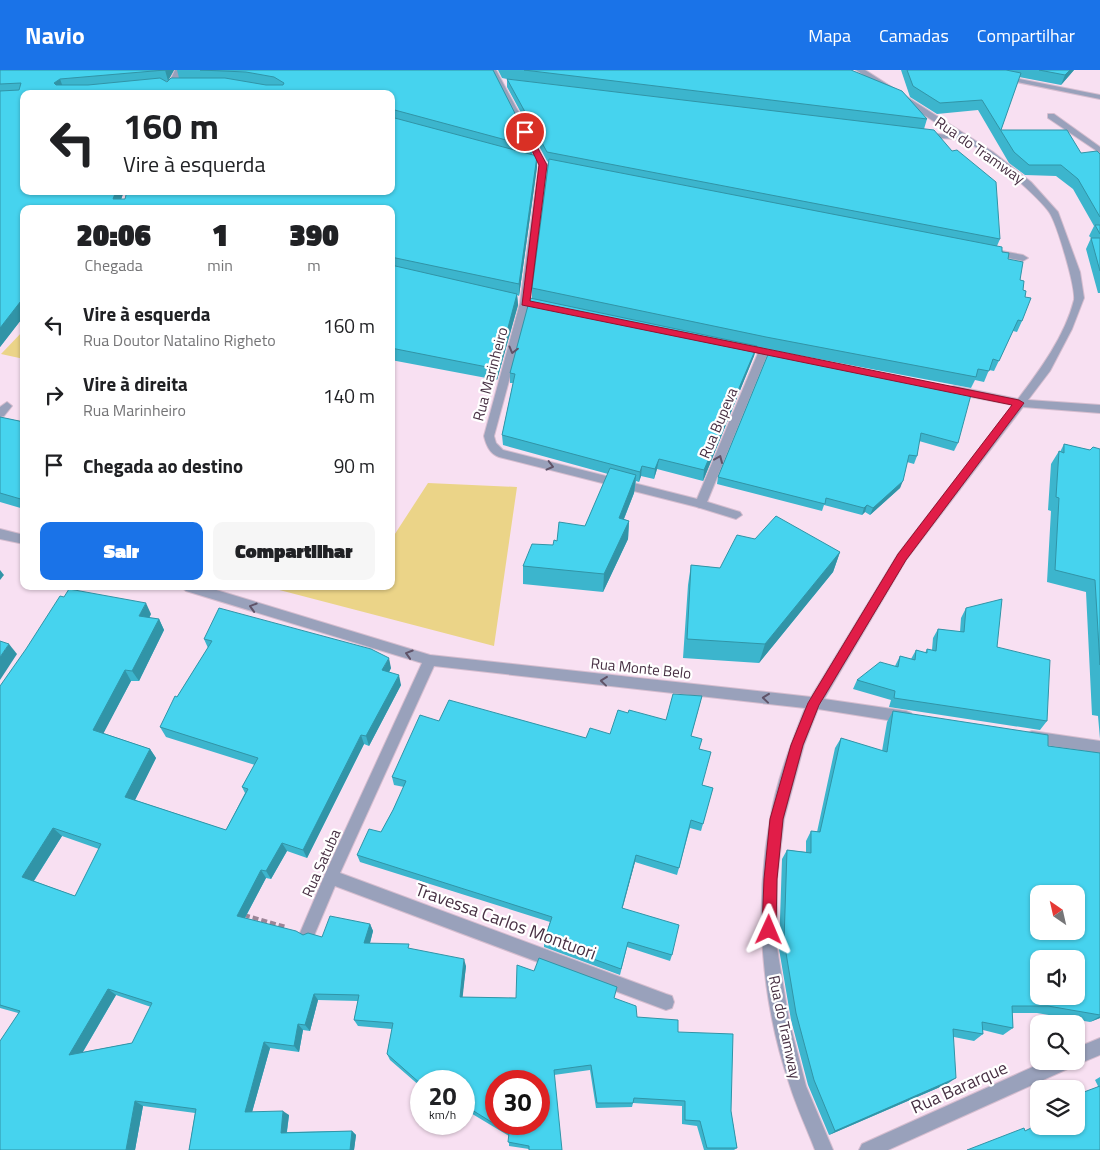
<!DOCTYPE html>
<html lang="pt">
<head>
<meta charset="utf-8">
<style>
	:root { --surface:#fff; --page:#f6f6f6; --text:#202124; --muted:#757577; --accent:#1a73e8 }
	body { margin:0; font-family:"Titillium Web",sans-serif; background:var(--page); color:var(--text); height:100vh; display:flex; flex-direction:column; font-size:19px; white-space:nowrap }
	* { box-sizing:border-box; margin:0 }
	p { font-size:16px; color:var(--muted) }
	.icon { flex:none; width:28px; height:28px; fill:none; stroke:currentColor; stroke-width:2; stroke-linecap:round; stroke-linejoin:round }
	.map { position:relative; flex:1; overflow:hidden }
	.side { position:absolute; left:20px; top:135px; width:375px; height:385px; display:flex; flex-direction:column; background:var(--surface); border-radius:10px; box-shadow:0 1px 4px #0004 }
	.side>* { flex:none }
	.banner { position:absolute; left:20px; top:20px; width:375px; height:105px; border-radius:10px; box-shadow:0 1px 4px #0004; background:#fff; color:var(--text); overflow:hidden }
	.needle { width:32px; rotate:326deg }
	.fabs { position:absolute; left:1030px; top:815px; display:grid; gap:10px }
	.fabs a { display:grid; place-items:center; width:55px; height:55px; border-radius:10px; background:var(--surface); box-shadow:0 1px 4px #0004; font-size:25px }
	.speed { position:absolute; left:410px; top:1000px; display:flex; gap:10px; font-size:25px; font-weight:700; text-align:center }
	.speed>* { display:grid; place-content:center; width:65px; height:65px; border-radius:50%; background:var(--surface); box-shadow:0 1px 4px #0004; line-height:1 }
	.speed small { font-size:12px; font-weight:400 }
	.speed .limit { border:8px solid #d22; background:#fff; color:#111 }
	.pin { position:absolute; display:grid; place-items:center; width:42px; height:42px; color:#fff; margin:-21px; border:2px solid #fff; border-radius:50%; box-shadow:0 1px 5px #0007 }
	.me { position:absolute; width:55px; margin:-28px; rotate:1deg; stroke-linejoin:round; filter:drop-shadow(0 0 4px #0008) }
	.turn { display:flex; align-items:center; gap:18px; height:105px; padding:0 20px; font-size:22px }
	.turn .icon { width:65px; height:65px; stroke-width:2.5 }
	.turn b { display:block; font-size:35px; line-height:42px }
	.eta { display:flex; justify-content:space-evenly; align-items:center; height:85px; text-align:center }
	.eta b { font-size:30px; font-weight:800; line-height:35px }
	.primary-button { display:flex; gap:10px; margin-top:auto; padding:10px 20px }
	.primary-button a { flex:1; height:58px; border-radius:10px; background:var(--accent); color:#fff; font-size:20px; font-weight:800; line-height:58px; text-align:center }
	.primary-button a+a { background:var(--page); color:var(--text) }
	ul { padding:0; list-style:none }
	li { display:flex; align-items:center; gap:15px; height:70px; padding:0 20px }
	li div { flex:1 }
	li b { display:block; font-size:19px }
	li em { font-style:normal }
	header { display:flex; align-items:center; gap:30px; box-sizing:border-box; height:70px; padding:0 25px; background:var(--accent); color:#fff }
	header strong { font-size:24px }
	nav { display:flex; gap:28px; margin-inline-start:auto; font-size:18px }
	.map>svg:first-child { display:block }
</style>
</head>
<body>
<header>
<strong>Navio</strong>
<nav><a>Mapa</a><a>Camadas</a><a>Compartilhar</a></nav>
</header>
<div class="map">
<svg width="1100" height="1080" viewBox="0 0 1100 1080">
	<rect width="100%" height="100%" fill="#f8e0f2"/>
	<g fill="#ebd488">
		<polygon points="24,260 24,289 1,284"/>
		<polygon points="428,413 517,417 494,576 264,516 391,516 391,470"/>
	</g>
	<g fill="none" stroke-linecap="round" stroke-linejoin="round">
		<defs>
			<g id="service">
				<polygon points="7,332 12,336 4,346 0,347 0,337"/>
				<polygon points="701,430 740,442 742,445 736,449 697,437 695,434 697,431"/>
			</g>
			<g id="minor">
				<polygon points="175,0 183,0 172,24 164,24"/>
				<path d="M488 0H496L547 95 530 233 494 366 496 373 503 380 697 429 758 283 759 281H767L768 283 705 437 701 438 499 387C490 384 486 375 484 366L520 233 539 95Z"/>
				<path d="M856 0H865L993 82 1031 112 1058 142 1080 202 1084 228 1072 259 1050 301 1028 330 1100 335V343L1023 337 906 490 824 629 906 641 911 643 913 647 911 651 906 653 818 639 804 675 784 749 777 809V878L789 950 806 1016 833 1080H815C807 1059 797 1038 790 1016 761 931 754 838 770 750 776 712 791 674 805 638L434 596 340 803 666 924 672 926 674 932 672 938 666 940 335 816 313 868 308 871 303 868 300 863 326 802 422 593 186 521 180 516H203L430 585 811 627 898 484 1013 335 950 323V317L954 316 1018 329C1040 300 1065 266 1074 230 1076 218 1057 153 1049 142 1039 127 981 76 964 71 951 67 934 69 919 66V62H922L956 66Z"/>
				<polygon points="999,5 1100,25 1100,29 1002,9 998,7"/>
				<polygon points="1048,44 1054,44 1100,77 1100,83 1048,48"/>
				<polygon points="991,179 1023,185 1028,188 1023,191 988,184 986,182"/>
				<polygon points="0,459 24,465 24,474 0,469"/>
				<polygon points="1032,661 1100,671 1100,683 1032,673 1027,671 1025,667 1027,663"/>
				<polygon points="1100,968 1100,985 1076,995 1073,994 1072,997 888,1080 859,1080 862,1074 1046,991 1076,991 1076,978"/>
			</g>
		</defs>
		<use href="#service" stroke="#d5bdcf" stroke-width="2"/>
		<use href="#minor" stroke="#d5bdcf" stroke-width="2"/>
		<polyline stroke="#9c8597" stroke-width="4" stroke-dasharray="6 3" stroke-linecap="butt" points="244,845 286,857"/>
		<use href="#service" fill="#99a1bb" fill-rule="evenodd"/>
		<use href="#minor" fill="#99a1bb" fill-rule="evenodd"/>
	</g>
	<g fill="#3cb5cd" fill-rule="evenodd">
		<path d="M0 0H174L168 11H165L167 12 179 8 177 0H493L532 77V85L537 86V97L519 226 517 225 518 235 497 310 391 290V139H24V246L0 277ZM24 24H391V121L125 129H121L124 121H24Z"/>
		<polygon points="498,0 851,0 927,49 924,59 1000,169 997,176 1008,189 1020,210 1023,220 1022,251 1017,262 1013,261 994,301 989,300 984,312 975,310 971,318 756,277 754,286 703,411 657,399 654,409 641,406 639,412 636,411 634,423 624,449 629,451 628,469 603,522 523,514 523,496 553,475 557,471 585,456 608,404 503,375 502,365 513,313 510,313 510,303 532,228 532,218 548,92 547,91 507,17 507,9 502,8"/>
		<polygon points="901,0 1074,0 1061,15 1019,7 1001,60 1081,83 1100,84 1100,223 1098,223 1086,179 1091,168 1089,166 1094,156 1073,119 1056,106 1025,105 1009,93 978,40 937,44 910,27"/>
		<polygon points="769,282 958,373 954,381 919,371 917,386 914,394 907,392 900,418 870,445 865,442 862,445 824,435 822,441 717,414 718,407"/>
		<polygon points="0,347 24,352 24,439 0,432"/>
		<polygon points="1064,374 1090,380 1100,379 1100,669 1098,646 1092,645 1086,522 1047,512 1051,441 1048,440 1051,394 1059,381 1060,382"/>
		<polygon points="840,482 833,502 759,593 683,588 688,515 691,495 720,498"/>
		<polygon points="966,538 997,577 1047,651 1040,660 889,637 891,630 853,619 857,610 895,596 900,586 911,589 916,580 925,583 927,579 932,580 933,568 938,559 960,562 961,548"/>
		<path d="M151 544 149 548 159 549 164 560 139 611H131L103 663 150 679 156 688 135 730 226 760 245 723 242 717 255 695 166 667 160 657 177 627 208 578 204 569 391 598 389 602 401 615 369 676 364 674 307 788 287 781 271 809 266 808 245 848 303 865 322 867 370 854 373 861 370 873 411 879 466 896 462 927 516 928 614 929 637 947 678 962 731 1041 737 1078 734 1080H704L697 1056 682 1054V1036L633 1033 632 1037 596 1038 590 1000 554 1005 529 1079 509 1076V1066L464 1039V1011H421V1017L390 990 387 984 392 959 358 956 354 950 358 931 318 930 310 961 303 960 299 982 270 978 252 1042 289 1045 287 1062 352 1061 356 1065 354 1080H189L195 1043 143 1036 135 1080H0L18 943 0 938V616ZM62 766 99 779 75 826 34 811ZM116 925 151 937 132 973 83 982Z"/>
		<polygon points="702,626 691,666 699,679 702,715 713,718 701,761 690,758 677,805 635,792 622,838 672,885 670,891 627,877 620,905 544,877 544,871 550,852 360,792 357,785 381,762 393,740 404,717 394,715 392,707 439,651 586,668 610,664 628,643 666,650"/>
		<polygon points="893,641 1048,676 1100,683 1100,948 1090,952 1037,943 1012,943 1013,958 1003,965 983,960 983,964 974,971 954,967 947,1014 829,1065 808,1015 791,950 779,879 782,789 787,780 806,782 806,771 811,761 817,762 835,678 841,668 882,681 887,652"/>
		<polygon points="1100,1007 1100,1080 1025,1060 1076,1056 1098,1016 1095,1010"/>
	</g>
	<g fill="#3194a7">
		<polygon points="165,0 174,0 168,11"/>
		<polygon points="1070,0 1074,0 1061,15 1065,5"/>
		<polygon points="60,9 64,20 58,24 54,13"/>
		<polygon points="537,86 537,97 519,226 519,214"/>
		<polygon points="116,121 124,121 118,139 113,129"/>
		<polygon points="517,224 518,235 497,310 497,299"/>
		<polygon points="24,227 24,246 0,277 0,258"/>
		<polygon points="757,276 754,286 703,411 704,400"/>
		<polygon points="659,389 657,399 654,409 655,399"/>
		<polygon points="642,396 641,406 639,412 640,402"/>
		<polygon points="636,405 634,423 617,466 619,448"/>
		<polygon points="903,411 900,418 870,445 873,438"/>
		<polygon points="867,435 865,442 862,445 864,438"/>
		<polygon points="629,451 628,469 603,522 604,504"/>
		<polygon points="840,482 833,502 759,593 765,574"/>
		<polygon points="0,500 4,505 0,510"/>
		<polygon points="146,533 151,544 145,556 139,546"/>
		<polygon points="159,549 164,560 139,611 132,601"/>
		<polygon points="9,574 17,584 0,610 0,587"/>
		<polygon points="389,588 391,598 385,610 382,600"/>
		<polygon points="125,600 131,611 100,670 93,660"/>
		<polygon points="399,605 401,615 369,676 366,666"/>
		<polygon points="361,665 364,674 307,788 303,780"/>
		<polygon points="150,679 156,688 132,736 125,727"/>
		<polygon points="53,758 62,766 31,815 22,807"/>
		<polygon points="282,773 287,781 271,809 266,801"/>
		<polygon points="636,785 635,792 621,844 622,838"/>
		<polygon points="261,800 266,808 242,853 237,846"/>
		<polygon points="370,854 373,861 368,880 364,873"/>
		<polygon points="464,889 466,896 462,933 460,927"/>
		<polygon points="108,919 116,925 78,990 69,985"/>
		<polygon points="314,924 318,930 310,961 305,955"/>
		<polygon points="1100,946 1100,948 1090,952"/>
		<polygon points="298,954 303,960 299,982 294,976"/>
		<polygon points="264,972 270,978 251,1046 245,1042"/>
		<polygon points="956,1008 947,1014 829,1065 835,1061"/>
		<polygon points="135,1031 143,1036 135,1080 126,1080"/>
		<polygon points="283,1041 289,1045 286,1067 281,1063"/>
		<polygon points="352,1061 356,1065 354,1080 350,1080"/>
	</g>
	<g fill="#46d3ee" stroke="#3194a7" fill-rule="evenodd">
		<polygon points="0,0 165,0 60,9 54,13 56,15 88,15 160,8 167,12 171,8 225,8 266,15 283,15 284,13 274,7 246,2 200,0 493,0 532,77 391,39 391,24 24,24 24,121 116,121 113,129 125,129 127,121 391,121 391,47 537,86 519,214 391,187 391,139 24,139 24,227 0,258 0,21 19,20 21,13 0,14"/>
		<polygon points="524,0 851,0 902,21 927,49"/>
		<polygon points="907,0 1006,0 1021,3 1001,60 1067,60 1081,83 1097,81 1100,84 1100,147 1078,109 1061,95 1029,95 1014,82 982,30 940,33 913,16"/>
		<polygon points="1039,0 1070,0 1065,5"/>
		<polygon points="507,9 934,60 952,81 957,80 996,112 1000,169 547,82"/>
		<polygon points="549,89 1002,177 1002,182 1009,183 1008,189 1023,192 1020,210 1024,211 1023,220 1026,221 1025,227 1031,228 1022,251 1018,250 999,291 993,289 989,301 978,299 976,307 766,267 532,218"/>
		<polygon points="1095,155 1100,155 1100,164"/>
		<polygon points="1091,168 1100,168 1100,201"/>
		<polygon points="391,195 517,224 497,299 391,278"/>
		<polygon points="530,228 757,276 704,400 659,389 655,399 642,396 640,402 502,365 515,304 510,303"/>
		<polygon points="769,282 972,321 958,373 921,363 917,386 909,385 903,411 873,438 867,435 864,438 826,428 825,434 718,407"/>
		<polygon points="0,347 24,352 24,430 0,423"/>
		<polygon points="1064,374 1090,380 1093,377 1100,379 1100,595 1095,510 1055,500 1059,428 1056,427 1059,381 1064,383"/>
		<polygon points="610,398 636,405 619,448 629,451 604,504 523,496 532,474 553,475 554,470 557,471 559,452 585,456"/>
		<polygon points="776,446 840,482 765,574 687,569 691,495 720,498 737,465 755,469"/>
		<path d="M69 519 146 533 139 546 159 549 132 601 125 600 93 660 150 679 125 727 226 760 248 719 242 717 258 688 160 657 175 626 177 627 212 571 204 569 219 538 371 579 389 588 382 600 399 605 366 666 361 665 303 780 282 773 266 801 261 800 237 846 296 861 303 865 308 863 322 867 330 846 370 854 364 873 409 874 408 878 464 889 460 927 516 928 517 895 534 901 539 888 617 917 614 928 636 936 637 947 678 950V962L733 964 731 1041 737 1078H707L700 1051 685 1050V1031L634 1028 633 1033H597L591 995 554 1000 562 1080H529V1076L508 1072 509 1063 464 1035V1011H421V1014L387 984 393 953 354 950 359 925 314 924 305 955 298 954 294 976 264 972 245 1042 283 1041 281 1063 352 1061 350 1080H189L196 1039 135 1031 126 1080H0V971L20 941 0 935V616L26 579 60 526 64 527ZM53 758 101 774 75 826 22 807ZM108 919 152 933 132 973 69 985ZM496 1011H539V1054H496Z"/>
		<polygon points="1002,529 997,577 1050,590 1047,651 894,628 895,621 857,610 880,592 898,597 900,586 915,590 916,580 927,583 927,579 936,581 938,559 964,562 966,538"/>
		<polygon points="0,571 9,574 0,587"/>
		<polygon points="673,624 702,626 691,666 702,669 699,679 711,682 702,715 713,718 703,754 691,750 679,798 636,785 622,838 679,855 672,885 628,872 621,899 544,871 552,847 357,785 369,759 381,762 393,740 406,711 392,707 420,645 439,651 449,630 586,668 590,658 610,664 618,640 628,643 629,640 666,650"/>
		<path d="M893 641 1048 665V676L1100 683V945L1048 936H1012L1013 958 982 952 983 964 953 959 956 1008 835 1061 814 1010 796 943 784 871 787 780 811 783V761L820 762 841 668 887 682ZM1039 824H1076V861H1039ZM1039 889H1076V926H1039Z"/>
		<polygon points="1100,1016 1100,1080 967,1080 1024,1058 1025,1061 1039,1054 1039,1056 1076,1056 1076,1025"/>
	</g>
	<defs><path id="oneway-chevron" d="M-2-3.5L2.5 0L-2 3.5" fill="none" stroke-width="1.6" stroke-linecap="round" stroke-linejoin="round" transform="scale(1.25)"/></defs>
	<g stroke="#605368">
		<use href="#oneway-chevron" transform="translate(513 280) rotate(105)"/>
		<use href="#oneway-chevron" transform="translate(719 389) rotate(-67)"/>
		<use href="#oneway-chevron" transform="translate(550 396) rotate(14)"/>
		<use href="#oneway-chevron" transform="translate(253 537) rotate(-163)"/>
		<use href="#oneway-chevron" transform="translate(409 584) rotate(-163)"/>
		<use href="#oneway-chevron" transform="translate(604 611) rotate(-174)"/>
		<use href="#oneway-chevron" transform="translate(766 628) rotate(-174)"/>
	</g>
	<polygon fill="#e11d48" stroke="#92132f" points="522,60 528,60 547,95 530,231 1019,330 1024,333 906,490 819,635 803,675 783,749 777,809 776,860 774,865 769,868 764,865 762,860 764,809 770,749 791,675 808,633 898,484 1012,335 522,235 539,95"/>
	<g text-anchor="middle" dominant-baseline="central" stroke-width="4.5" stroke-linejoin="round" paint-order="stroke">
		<g font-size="15" fill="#483144" stroke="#fff">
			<text transform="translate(980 80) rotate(35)">Rua do Tramway</text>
			<text transform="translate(490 304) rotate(-75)">Rua Marinheiro</text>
			<text transform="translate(718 353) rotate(-67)">Rua Bupeva</text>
			<text transform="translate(641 598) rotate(6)">Rua Monte Belo</text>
			<text transform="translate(321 793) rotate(-66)">Rua Satuba</text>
			<text transform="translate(785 957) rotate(78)">Rua do Tramway</text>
		</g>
		<g font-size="18" fill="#483144" stroke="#fff">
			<text transform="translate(506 851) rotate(20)">Travessa Carlos Montuori</text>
			<text transform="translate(959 1017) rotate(-24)">Rua Bararque</text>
		</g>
	</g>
</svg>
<div class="fabs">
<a><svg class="needle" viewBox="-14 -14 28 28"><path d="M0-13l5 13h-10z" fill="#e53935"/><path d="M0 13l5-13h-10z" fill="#757577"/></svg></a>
<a><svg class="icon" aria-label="sound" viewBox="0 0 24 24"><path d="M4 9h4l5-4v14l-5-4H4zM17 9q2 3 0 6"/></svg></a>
<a><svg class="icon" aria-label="search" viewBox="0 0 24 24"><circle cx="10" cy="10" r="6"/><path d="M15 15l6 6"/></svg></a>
<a><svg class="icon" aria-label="layers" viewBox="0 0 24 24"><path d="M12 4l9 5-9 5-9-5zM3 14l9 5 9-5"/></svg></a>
</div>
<div class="speed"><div>20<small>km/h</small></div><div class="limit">30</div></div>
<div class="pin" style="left:525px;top:62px;background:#d93025"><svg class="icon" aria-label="arrive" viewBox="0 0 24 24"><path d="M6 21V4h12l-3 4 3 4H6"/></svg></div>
<svg class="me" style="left:769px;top:860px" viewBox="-20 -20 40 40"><path d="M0-17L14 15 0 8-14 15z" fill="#e11d48" stroke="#fff" stroke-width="4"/></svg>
<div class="banner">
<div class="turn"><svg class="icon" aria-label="left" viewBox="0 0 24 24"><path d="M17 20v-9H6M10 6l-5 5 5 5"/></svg><div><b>160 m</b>Vire à esquerda</div></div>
</div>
<section class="side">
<div class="eta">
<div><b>20:06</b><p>Chegada</p></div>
<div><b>1</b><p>min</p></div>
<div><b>390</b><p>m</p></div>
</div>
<ul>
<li><svg class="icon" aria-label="left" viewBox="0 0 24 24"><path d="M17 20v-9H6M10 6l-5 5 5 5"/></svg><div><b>Vire à esquerda</b><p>Rua Doutor Natalino Righeto</p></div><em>160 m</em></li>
<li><svg class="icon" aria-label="right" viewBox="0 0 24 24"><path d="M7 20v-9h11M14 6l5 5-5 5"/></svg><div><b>Vire à direita</b><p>Rua Marinheiro</p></div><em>140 m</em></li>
<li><svg class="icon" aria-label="arrive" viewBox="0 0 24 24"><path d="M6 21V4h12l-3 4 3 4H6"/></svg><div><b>Chegada ao destino</b></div><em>90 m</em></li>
</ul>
<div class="primary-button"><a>Sair</a><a>Compartilhar</a></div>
</section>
</div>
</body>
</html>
